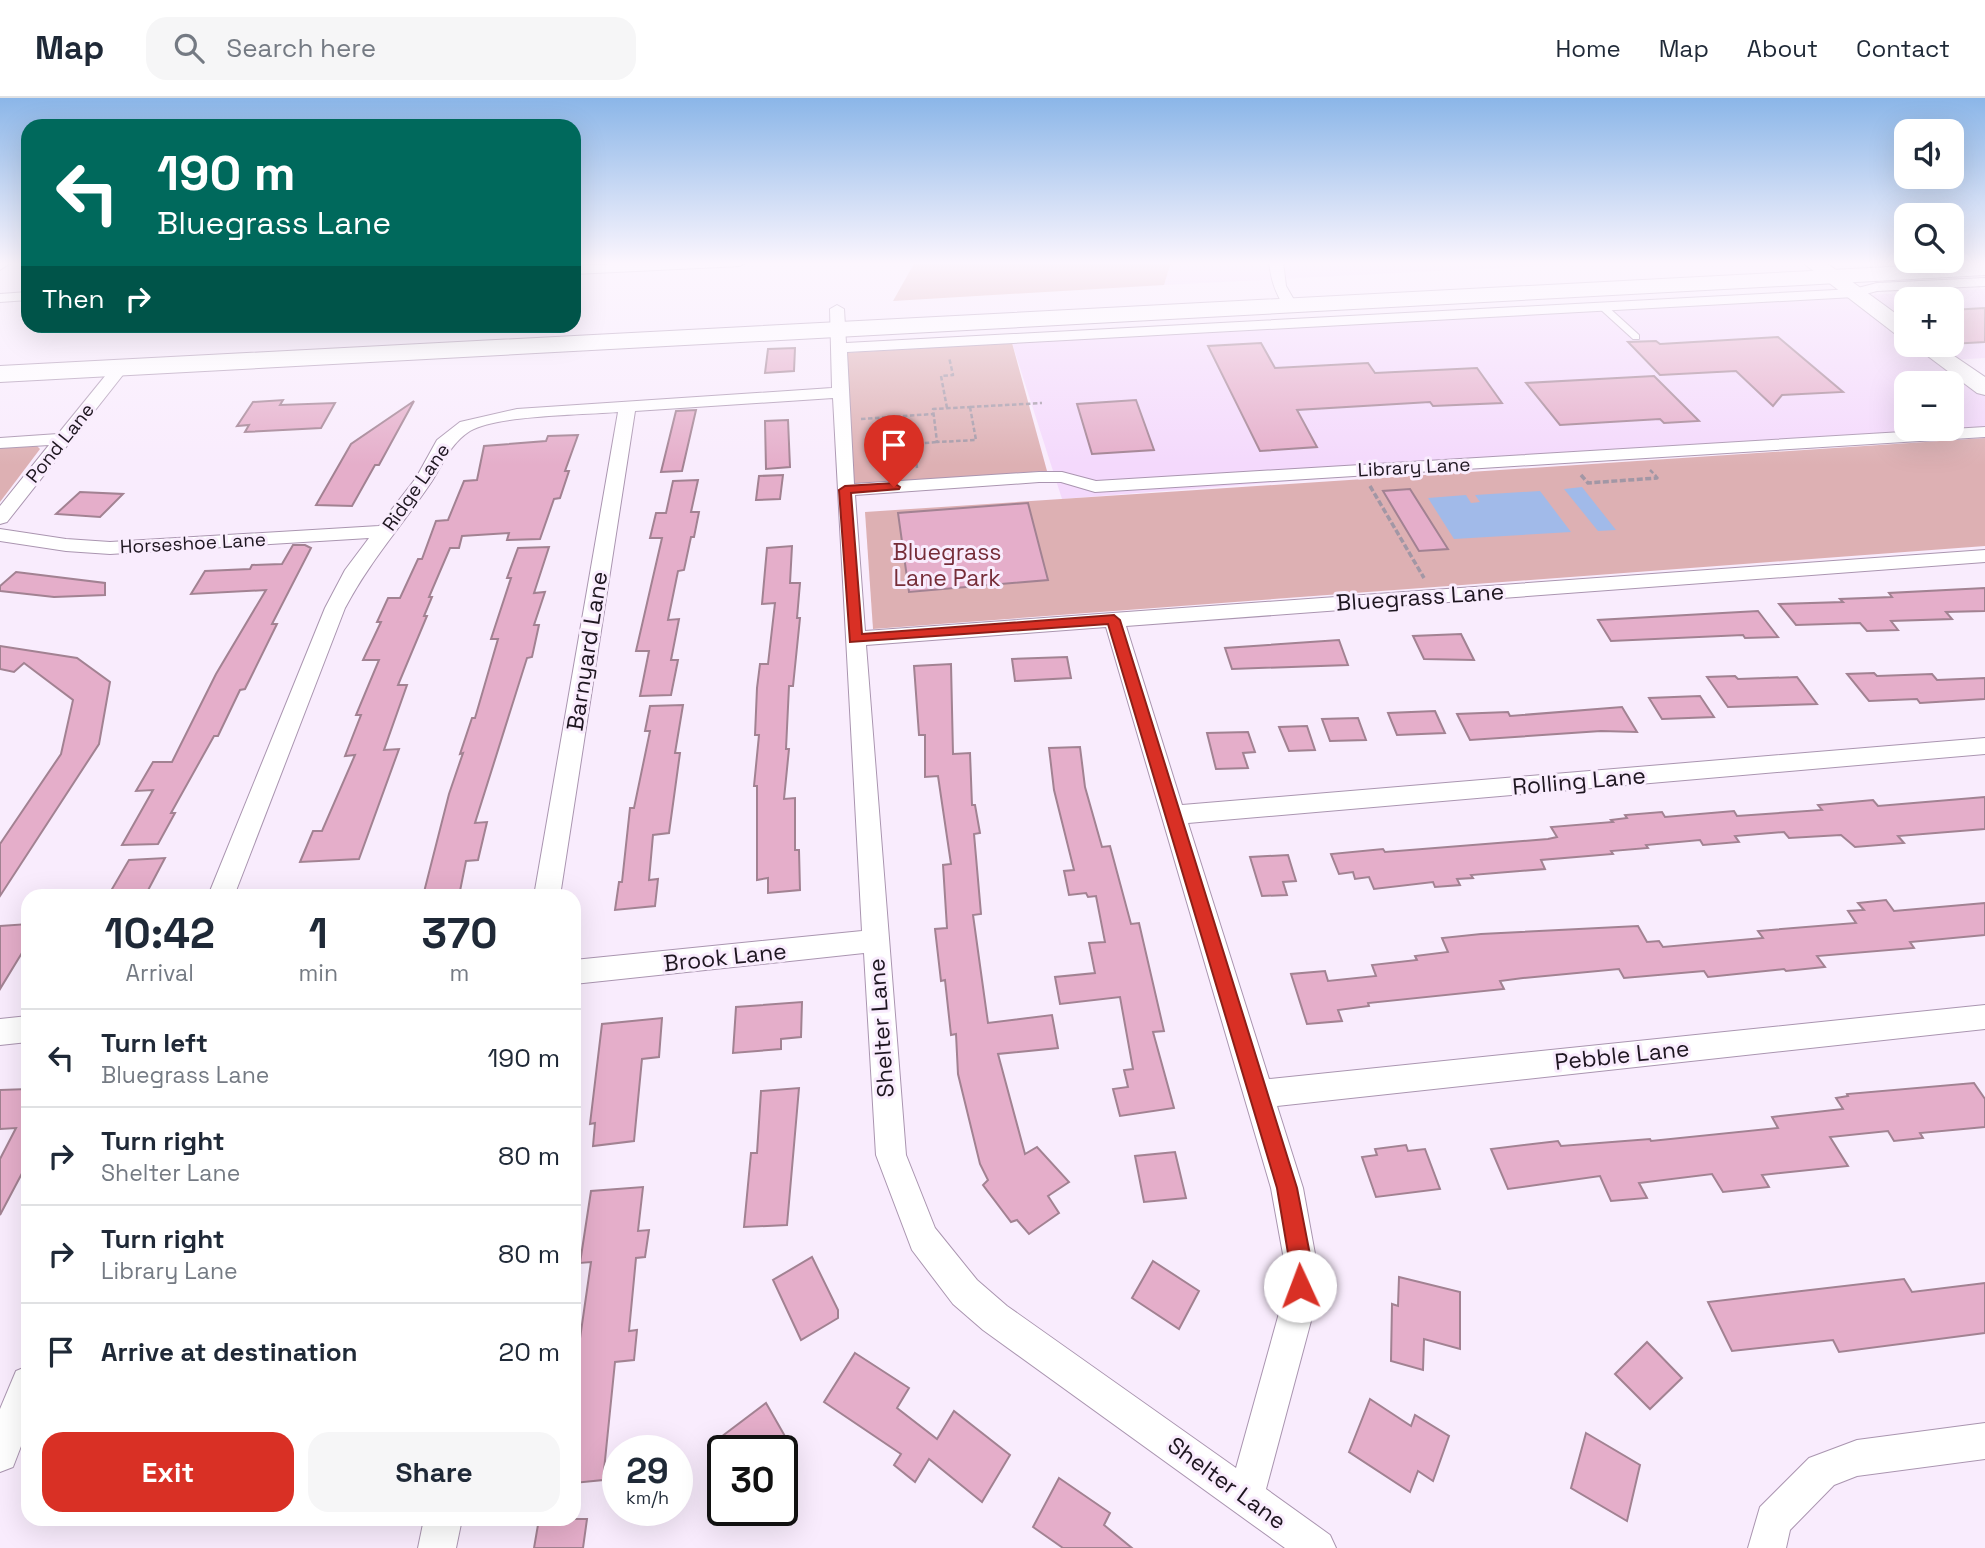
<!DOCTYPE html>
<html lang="en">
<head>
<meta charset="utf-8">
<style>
	:root { --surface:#fff; --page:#f6f6f7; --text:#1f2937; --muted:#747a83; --line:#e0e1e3; --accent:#d93025 }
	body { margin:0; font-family:"Space Grotesk",sans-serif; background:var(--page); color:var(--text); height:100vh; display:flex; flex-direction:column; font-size:26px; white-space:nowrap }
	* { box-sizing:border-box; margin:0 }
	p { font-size:23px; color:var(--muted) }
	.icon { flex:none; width:38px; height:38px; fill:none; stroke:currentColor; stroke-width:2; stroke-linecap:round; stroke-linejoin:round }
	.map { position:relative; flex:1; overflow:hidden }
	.panel { position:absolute; left:21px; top:791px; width:560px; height:637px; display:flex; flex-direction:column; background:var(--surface); border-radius:21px; box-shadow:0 7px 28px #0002 }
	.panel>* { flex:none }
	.guide { position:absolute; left:21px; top:21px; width:560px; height:214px; border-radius:21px; box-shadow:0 7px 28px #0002; background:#00695c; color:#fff; overflow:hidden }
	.buttons { position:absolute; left:1894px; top:21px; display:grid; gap:14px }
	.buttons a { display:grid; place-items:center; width:70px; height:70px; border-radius:14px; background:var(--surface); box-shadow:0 7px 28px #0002; font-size:35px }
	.speed { position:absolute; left:602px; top:1337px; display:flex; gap:14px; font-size:35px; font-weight:700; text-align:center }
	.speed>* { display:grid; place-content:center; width:91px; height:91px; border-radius:50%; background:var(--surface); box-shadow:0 7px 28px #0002; line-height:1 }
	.speed small { font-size:18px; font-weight:400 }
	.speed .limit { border:4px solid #111; border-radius:10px; background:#fff; color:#111 }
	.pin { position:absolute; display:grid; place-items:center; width:60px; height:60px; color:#fff; margin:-72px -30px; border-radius:50% 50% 50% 0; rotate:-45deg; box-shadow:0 0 7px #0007 }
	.pin .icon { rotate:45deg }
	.me { position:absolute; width:77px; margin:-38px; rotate:358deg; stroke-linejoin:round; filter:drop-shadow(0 0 5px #0008) }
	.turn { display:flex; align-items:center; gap:24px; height:147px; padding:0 21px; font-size:32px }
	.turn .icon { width:91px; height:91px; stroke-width:2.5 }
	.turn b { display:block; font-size:49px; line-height:60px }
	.then { display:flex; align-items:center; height:66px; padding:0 21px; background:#0003; gap:14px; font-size:26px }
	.eta { display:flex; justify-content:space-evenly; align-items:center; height:119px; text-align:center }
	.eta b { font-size:42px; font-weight:700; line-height:49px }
	.cta { display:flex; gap:14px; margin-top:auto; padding:14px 21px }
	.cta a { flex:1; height:80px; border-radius:21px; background:var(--accent); color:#fff; font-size:28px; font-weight:700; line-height:80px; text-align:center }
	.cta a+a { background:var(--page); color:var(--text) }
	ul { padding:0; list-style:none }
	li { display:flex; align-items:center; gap:21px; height:98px; padding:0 21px; border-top:2px solid var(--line) }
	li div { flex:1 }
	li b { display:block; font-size:26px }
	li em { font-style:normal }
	header { display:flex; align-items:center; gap:42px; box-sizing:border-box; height:98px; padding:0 35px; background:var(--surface); border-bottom:2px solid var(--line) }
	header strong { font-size:33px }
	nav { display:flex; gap:38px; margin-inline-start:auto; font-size:24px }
	.search { width:490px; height:63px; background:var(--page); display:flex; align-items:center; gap:18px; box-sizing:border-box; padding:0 24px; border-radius:21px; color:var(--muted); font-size:26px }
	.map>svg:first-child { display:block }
</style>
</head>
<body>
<header>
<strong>Map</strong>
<div class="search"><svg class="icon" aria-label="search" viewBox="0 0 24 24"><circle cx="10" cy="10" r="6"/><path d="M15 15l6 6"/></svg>Search here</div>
<nav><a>Home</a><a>Map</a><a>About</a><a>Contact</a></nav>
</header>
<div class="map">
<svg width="1985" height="1450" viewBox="0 0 1985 1450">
	<rect width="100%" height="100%" fill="#f9ecfd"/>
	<g fill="#f4d9fc" fill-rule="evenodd">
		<polygon points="1171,164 1612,164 1164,187"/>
		<polygon points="1985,191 1985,260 1952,262 1931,247 1951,247 1951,201 1906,201 1906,227 1866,197"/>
		<path d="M1848 199 1906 239V247H1917L1985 294V329L1062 401 1012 245ZM1906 285H1951V331H1906Z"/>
	</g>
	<g fill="#ddb0b3">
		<polygon points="915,164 1171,164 1164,187 893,203"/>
		<polygon points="1012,245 1047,373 853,386 843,255"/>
		<polygon points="1985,340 1985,448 873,531 865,414"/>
		<polygon points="37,348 40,351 0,404 0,349"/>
	</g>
	<g fill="#a1bae9">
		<polygon points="1582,389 1616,432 1598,433 1564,391"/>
		<polygon points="1540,393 1571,434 1454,441 1428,400 1466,397 1471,405 1480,404 1475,397"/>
	</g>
	<g fill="#e5aeca" stroke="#a28292" stroke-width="2">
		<polygon points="1985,210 1985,244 1951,246 1951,212"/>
		<polygon points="1778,239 1843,294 1782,297 1773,308 1736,273 1660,277 1628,244 1656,243 1660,246"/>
		<polygon points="1261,245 1275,270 1368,265 1375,275 1477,270 1502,305 1433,308 1430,304 1297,312 1317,349 1260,353 1208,248"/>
		<polygon points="795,250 794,273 765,275 768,251"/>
		<polygon points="1654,278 1699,323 1664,325 1660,321 1560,327 1526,285"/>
		<polygon points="283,302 280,307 335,305 321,330 245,334 249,327 237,328 253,304"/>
		<polygon points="1136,302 1154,352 1092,356 1077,306"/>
		<polygon points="414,303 379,367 375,367 352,408 316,407 351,346"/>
		<polygon points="696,312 682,373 661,374 676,313"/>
		<polygon points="788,322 790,369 766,371 765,323"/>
		<polygon points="578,337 565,373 569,373 560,400 554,401 540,441 507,442 509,435 462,438 459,450 450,450 429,499 432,499 424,518 427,518 398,587 407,587 384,652 399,651 359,761 300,764 313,733 322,733 355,657 345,658 361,617 356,617 379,562 363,562 381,524 377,524 388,500 400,500 418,461 422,461 436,423 448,422 464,383 477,382 484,348 546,343 548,338"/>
		<polygon points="783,377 780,401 756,402 759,378"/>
		<polygon points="698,382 691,414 699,414 694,439 691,439 684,472 678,473 668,522 679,521 671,562 678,562 671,597 640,598 649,553 636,553 662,440 650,440 656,415 666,415 673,383"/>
		<polygon points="1410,391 1448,451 1419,453 1383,393"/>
		<polygon points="80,394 123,396 100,419 56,416"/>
		<polygon points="1028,405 1048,482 909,494 898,415"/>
		<polygon points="293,447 305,447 311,450 272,526 277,526 245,591 240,592 218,638 214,638 171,715 175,715 158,746 122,747 153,692 136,693 153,664 172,664 216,576 266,492 191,496 205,473 250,471 252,467 282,466"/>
		<polygon points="792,448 790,485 800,485 797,520 800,520 793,588 789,588 786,651 789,651 784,701 795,700 795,752 799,752 800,792 768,795 768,780 757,782 757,688 754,688 759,637 755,637 757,590 760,566 768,566 775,505 762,506 767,450"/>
		<polygon points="549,449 534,495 545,494 534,527 539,527 532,559 527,560 475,725 487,724 478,762 466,763 459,798 423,798 449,696 463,655 460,656 472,620 475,620 498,541 491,541 511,480 507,480 518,450"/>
		<polygon points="16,474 105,485 105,497 54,499 0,493 0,488"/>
		<polygon points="1985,490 1985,513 1946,514 1952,521 1891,523 1898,532 1867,533 1860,525 1796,527 1779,506 1843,504 1840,501 1892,499 1889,495"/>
		<polygon points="1758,513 1778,539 1745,540 1743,537 1611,543 1598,522"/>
		<polygon points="1461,536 1474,562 1424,561 1413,538"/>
		<polygon points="1339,542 1348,567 1232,571 1225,550"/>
		<polygon points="0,548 77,560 110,584 99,646 0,798 0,746 61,656 73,602 24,565 14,574 0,571"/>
		<polygon points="1067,559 1071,580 1015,583 1012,561"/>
		<polygon points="951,566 953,656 970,655 972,707 975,707 980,735 974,736 981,816 973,817 988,925 1052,917 1058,950 998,956 1025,1056 1037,1049 1069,1084 1048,1098 1059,1115 1029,1136 1017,1122 1011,1124 983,1087 988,1082 980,1066 958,976 956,936 951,937 945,882 941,883 935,831 947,830 943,767 951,766 938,678 925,679 925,637 919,637 914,568"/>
		<polygon points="1874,575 1877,578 1932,576 1937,582 1985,580 1985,601 1920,605 1917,601 1869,603 1847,576"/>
		<polygon points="1735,578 1738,581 1797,579 1817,606 1728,609 1707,579"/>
		<polygon points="1700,598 1714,619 1662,621 1649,600"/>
		<polygon points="683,607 675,655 680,655 669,735 653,737 649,782 658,781 655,808 615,812 619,784 622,784 630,710 634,710 650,633 645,633 650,608"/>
		<polygon points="1622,609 1637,634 1601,633 1470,642 1457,616 1508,614 1510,618"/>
		<polygon points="1435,613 1445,635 1397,637 1388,615"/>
		<polygon points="1358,620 1366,642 1330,643 1322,621"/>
		<polygon points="1307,628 1315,652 1289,653 1279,629"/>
		<polygon points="1248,634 1255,654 1243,655 1248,670 1216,671 1207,635"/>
		<polygon points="1080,649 1085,689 1102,749 1110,748 1131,826 1139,825 1164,933 1153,934 1174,1010 1120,1018 1113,991 1128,989 1124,972 1133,971 1120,899 1060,906 1055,879 1095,875 1089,845 1105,844 1096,798 1088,799 1086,795 1069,797 1064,773 1074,772 1054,692 1049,650"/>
		<polygon points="1985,699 1985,731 1898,738 1904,745 1855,749 1841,737 1789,740 1784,734 1735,738 1739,744 1703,747 1700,742 1646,747 1648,750 1611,753 1613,756 1541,762 1545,771 1471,777 1473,780 1457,781 1460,787 1435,789 1433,784 1374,791 1369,779 1355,781 1353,774 1339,776 1331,756 1383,751 1385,754 1548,741 1557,739 1551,729 1613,724 1611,722 1627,720 1625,717 1662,714 1665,719 1734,713 1737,718 1822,712 1818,707 1873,702 1878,708"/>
		<polygon points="1288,757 1296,783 1283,784 1287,797 1262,798 1250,759"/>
		<polygon points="165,760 145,798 108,798 129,762"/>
		<polygon points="1886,802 1894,813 1985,805 1985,837 1910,844 1914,850 1817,858 1825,869 1786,873 1784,871 1708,879 1704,873 1624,880 1619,871 1523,880 1500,883 1504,891 1368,905 1369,908 1338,912 1342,923 1307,926 1291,876 1325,873 1328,883 1376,878 1372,867 1417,862 1415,858 1448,854 1442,840 1481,836 1638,828 1647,844 1659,843 1663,849 1763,840 1758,833 1856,825 1848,813 1864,812 1858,805"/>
		<polygon points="28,826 28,845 0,891 0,828"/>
		<polygon points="802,904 801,939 781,941 781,951 733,955 736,909"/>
		<polygon points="662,920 659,959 642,961 634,1043 593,1048 595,1025 590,1026 602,926"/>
		<polygon points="1974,985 1985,1001 1985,1029 1920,1035 1923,1040 1894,1043 1888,1033 1830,1039 1848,1068 1762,1077 1769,1089 1723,1094 1712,1076 1639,1085 1647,1100 1611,1103 1600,1078 1508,1091 1491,1051 1558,1043 1561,1048 1650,1041 1651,1043 1778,1030 1772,1019 1843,1011 1836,1000 1848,998 1847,996"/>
		<polygon points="799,990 787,1127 744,1129 751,1055 757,1055 761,993"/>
		<polygon points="28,991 28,1064 0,1117 0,1061 16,1030 0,1031 0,992"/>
		<polygon points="1406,1047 1408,1053 1425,1051 1440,1091 1376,1099 1362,1059 1377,1057 1375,1051"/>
		<polygon points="1175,1054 1186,1100 1144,1104 1135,1058"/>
		<polygon points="643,1089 638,1133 649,1132 645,1159 636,1160 629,1233 637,1232 634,1262 615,1264 603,1382 574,1385 574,1282 591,1164 580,1165 591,1093"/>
		<polygon points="812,1159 838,1212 838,1220 801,1242 773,1182"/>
		<polygon points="1153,1163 1199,1193 1179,1231 1132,1200"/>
		<polygon points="1399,1179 1460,1194 1460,1251 1424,1241 1423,1272 1391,1263 1392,1206 1398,1208"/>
		<polygon points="1904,1181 1912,1194 1985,1185 1985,1235 1839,1254 1833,1242 1732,1253 1708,1204"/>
		<polygon points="1647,1244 1682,1280 1650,1311 1615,1276"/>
		<polygon points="855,1255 909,1290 897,1310 937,1341 954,1313 1010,1357 982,1404 929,1361 915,1384 894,1367 901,1356 824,1304"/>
		<polygon points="1370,1301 1411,1328 1415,1317 1449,1338 1433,1383 1418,1373 1410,1394 1349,1354"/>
		<polygon points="766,1305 786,1340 770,1353 729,1353 721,1339"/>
		<polygon points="1586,1335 1640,1367 1627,1423 1571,1390"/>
		<polygon points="1059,1380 1110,1415 1104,1427 1132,1450 1063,1450 1033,1429"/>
		<polygon points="539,1421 587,1421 583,1450 534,1450"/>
	</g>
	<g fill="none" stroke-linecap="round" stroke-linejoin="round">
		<defs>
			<polygon id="lane" points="1600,207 1606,207 1639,237 1639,241 1633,241 1600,211"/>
			<g id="street">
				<polygon points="0,164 12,164 0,172"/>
				<polygon points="655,164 747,164 740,168 574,176 574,168"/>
				<path d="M1269 164H1283L1286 188 1297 207 1295 210H1285C1275 194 1271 182 1269 164Z"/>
				<path d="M1985 180V188L1877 193 1854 199 847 254 854 386 1039 374H1062L1096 383 1985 329V339L1095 394 1061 384H1039L855 397 865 533 1985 452V464L1126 528 1182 707 1985 640V656L1188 725 1269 981 1985 907V931L1277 1008 1303 1090 1317 1167 1315 1208 1266 1391 1330 1437 1336 1450H1285L983 1232 953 1206 912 1152 876 1057 864 855 574 886V862L862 833 833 300 635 313 560 798H534L618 314C584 317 497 317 470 333 450 346 444 364 432 383 402 428 371 461 345 510L234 798H208L325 510 345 472 369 440 110 456 66 453 0 443V431L66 441 110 444 379 428 416 380 437 342 460 324 517 311 832 290 830 211 837 207 844 211 846 245 1854 191 1877 185ZM1106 529 1271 1090 1285 1167 1281 1208 1236 1370 1007 1208 977 1182 935 1130 906 1057 866 547Z"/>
				<polygon points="28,194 28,202 0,204 0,196"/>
				<polygon points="120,265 128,270 126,273 7,424 0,426 0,408 49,347 0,350 0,340 58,336 114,267"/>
				<polygon points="28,918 28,944 0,947 0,921"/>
				<polygon points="28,1268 28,1330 13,1369 0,1374 0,1311 16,1273"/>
				<polygon points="1985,1325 1985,1361 1857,1378 1834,1387 1790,1432 1786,1450 1748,1450 1760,1409 1809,1360 1857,1342"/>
				<polygon points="424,1421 462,1421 456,1450 418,1450"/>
			</g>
			<g id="secondary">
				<polygon points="1802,164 1825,164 1906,223 1906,240 1898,238"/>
				<polygon points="1913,247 1938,247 1985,279 1985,297 1977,295"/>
			</g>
			<polygon id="primary" points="1985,164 1985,177 0,284 0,268"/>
		</defs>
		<use href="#lane" stroke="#aa95b0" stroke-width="2"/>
		<use href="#street" stroke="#aa95b0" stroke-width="2"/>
		<use href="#secondary" stroke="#aa95b0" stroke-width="2"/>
		<use href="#primary" stroke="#aa95b0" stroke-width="2"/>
		<g stroke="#a297a5" stroke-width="2.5" stroke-dasharray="4.5 2.5" stroke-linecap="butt">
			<polygon points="970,309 976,342 937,344 933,311"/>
			<polyline points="970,309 1042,305"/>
			<polyline points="947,310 941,278 953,277 949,259"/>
			<polyline points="861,321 933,316"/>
			<polyline points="917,370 914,346 937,344"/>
			<polyline points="1650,372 1656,378"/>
		</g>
		<g stroke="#a297a5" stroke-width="3.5" stroke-dasharray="6 2.5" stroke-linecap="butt">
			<polyline points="1581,377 1588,385 1657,380 1654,377"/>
			<polyline points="1370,388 1424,480"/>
		</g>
		<use href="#lane" fill="#fff" fill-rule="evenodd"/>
		<use href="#street" fill="#fff" fill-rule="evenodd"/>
		<use href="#secondary" fill="#fff" fill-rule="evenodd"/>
		<use href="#primary" fill="#fff" fill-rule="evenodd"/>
	</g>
	<linearGradient id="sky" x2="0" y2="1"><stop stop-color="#8bb6e8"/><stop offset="0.45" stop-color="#fcf6fe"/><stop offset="1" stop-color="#fcf6fe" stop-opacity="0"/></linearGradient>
	<rect width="1985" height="367" fill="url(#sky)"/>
	<polygon fill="#d93025" stroke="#8d1f18" stroke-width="2" points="894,385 900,389 899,391 851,395 862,536 1114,517 1120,522 1297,1090 1312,1167 1307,1195 1300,1198 1292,1195 1289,1188 1290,1167 1277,1090 1108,526 850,544 839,392 845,388"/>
	<g text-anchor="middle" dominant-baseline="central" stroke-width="6" stroke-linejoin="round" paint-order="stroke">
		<g font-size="19" fill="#1e1620" stroke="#f9ecfd">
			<text transform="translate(60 345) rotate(-51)">Pond Lane</text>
			<text transform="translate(1414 369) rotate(-3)">Library Lane</text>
			<text transform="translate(416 389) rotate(-55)">Ridge Lane</text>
			<text transform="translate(193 445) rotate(-3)">Horseshoe Lane</text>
		</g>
		<g font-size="23" fill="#762d38" stroke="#f9ecfd">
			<text x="947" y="454">Bluegrass<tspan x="947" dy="26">Lane Park</tspan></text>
		</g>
		<g font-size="23" fill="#1e1620" stroke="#f9ecfd">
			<text transform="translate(1420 499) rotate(-4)">Bluegrass Lane</text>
			<text transform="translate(587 553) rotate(-81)">Barnyard Lane</text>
			<text transform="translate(1579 683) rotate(-5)">Rolling Lane</text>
			<text transform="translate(725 859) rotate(-6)">Brook Lane</text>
			<text transform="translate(881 930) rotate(-94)">Shelter Lane</text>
			<text transform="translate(1622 957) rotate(-6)">Pebble Lane</text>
			<text transform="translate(1227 1385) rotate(36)">Shelter Lane</text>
		</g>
	</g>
</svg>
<div class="buttons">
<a><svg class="icon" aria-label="sound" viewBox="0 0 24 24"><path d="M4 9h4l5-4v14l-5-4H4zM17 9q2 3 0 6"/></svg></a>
<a><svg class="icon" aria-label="search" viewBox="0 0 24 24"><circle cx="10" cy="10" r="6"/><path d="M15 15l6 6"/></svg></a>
<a>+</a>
<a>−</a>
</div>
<div class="speed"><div>29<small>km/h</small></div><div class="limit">30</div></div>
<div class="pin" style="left:894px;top:389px;background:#d93025"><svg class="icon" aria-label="arrive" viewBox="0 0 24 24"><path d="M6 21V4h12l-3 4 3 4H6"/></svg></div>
<svg class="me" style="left:1300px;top:1188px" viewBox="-20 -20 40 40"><circle r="19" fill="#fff"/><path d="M0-13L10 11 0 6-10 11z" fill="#d93025"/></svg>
<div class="guide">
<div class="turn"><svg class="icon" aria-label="left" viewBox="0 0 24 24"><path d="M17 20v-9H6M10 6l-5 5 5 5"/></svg><div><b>190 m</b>Bluegrass Lane</div></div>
<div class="then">Then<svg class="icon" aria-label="right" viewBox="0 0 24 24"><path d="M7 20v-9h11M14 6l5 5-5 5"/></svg></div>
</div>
<section class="panel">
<div class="eta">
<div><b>10:42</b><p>Arrival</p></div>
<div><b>1</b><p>min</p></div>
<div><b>370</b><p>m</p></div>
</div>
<ul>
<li><svg class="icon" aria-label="left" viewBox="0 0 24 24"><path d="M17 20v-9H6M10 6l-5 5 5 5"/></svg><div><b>Turn left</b><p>Bluegrass Lane</p></div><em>190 m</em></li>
<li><svg class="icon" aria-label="right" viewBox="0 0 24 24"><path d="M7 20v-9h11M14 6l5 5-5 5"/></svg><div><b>Turn right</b><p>Shelter Lane</p></div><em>80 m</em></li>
<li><svg class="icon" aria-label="right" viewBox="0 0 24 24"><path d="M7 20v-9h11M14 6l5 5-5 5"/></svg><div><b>Turn right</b><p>Library Lane</p></div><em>80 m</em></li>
<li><svg class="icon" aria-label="arrive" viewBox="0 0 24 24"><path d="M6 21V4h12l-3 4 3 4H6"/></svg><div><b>Arrive at destination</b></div><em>20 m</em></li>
</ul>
<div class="cta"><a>Exit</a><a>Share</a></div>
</section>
</div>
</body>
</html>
